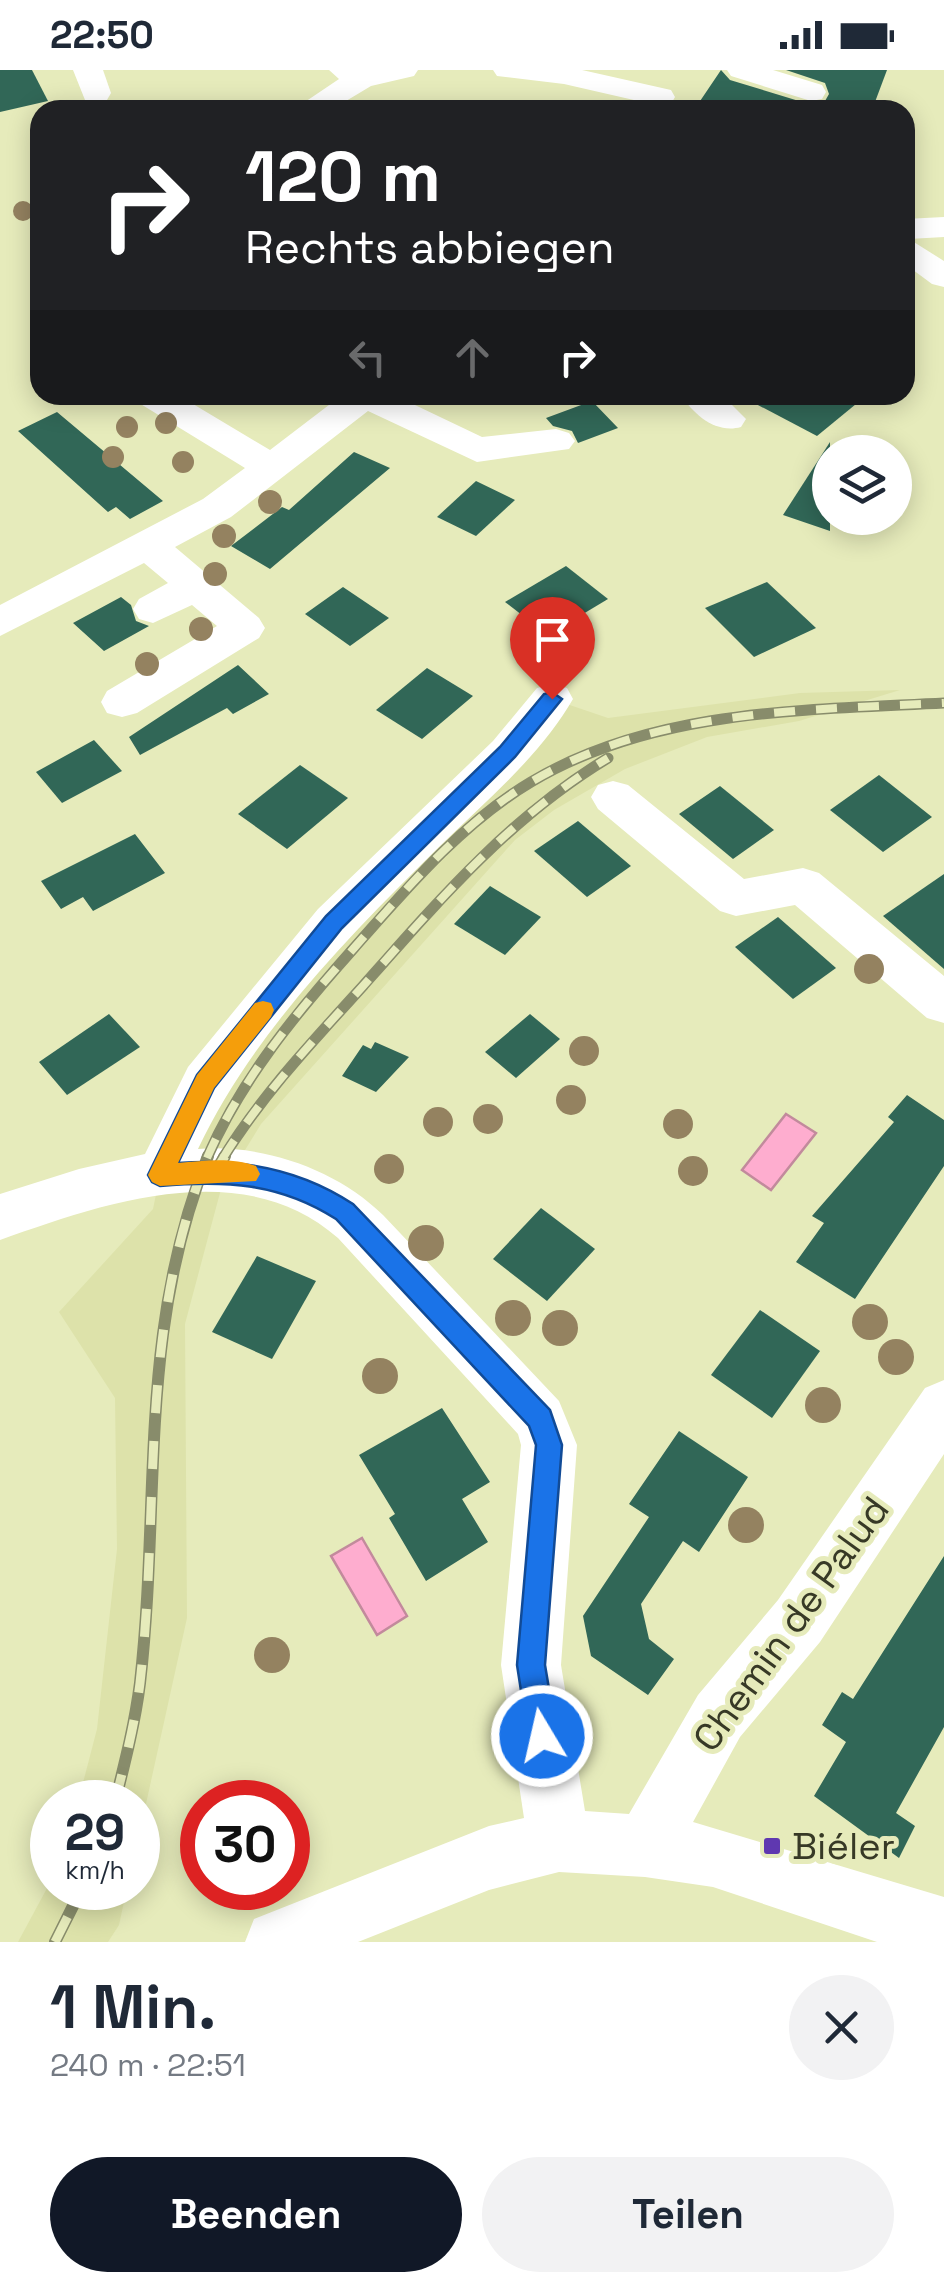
<!DOCTYPE html>
<html lang="de">
<head>
<meta charset="utf-8">
<style>
	:root { --surface:#fff; --page:#f2f2f3; --text:#1f2937; --muted:#747a83; --accent:#111827 }
	body { margin:0; font-family:"Space Grotesk",sans-serif; background:var(--page); color:var(--text); height:100vh; display:flex; flex-direction:column; font-size:38px; white-space:nowrap }
	* { box-sizing:border-box; margin:0 }
	p { font-size:32px; color:var(--muted) }
	.icon { flex:none; width:55px; height:55px; fill:none; stroke:currentColor; stroke-width:2; stroke-linecap:round; stroke-linejoin:round }
	.map { position:relative; height:1872px; overflow:hidden }
	.panel { display:flex; flex-direction:column; background:var(--surface); flex:1 }
	.panel>* { flex:none }
	.banner { position:absolute; left:30px; top:30px; width:885px; height:305px; border-radius:30px; box-shadow:0 5px 25px #0003; background:#202124; color:#fff; overflow:hidden }
	.tools { position:absolute; left:812px; top:365px; display:grid; gap:20px }
	.tools a { display:grid; place-items:center; width:100px; height:100px; border-radius:50%; background:var(--surface); box-shadow:0 5px 25px #0003; font-size:50px }
	.speed { position:absolute; left:30px; top:1710px; display:flex; gap:20px; font-size:50px; font-weight:700; text-align:center }
	.speed>* { display:grid; place-content:center; width:130px; height:130px; border-radius:50%; background:var(--surface); box-shadow:0 5px 25px #0003; line-height:1 }
	.speed small { font-size:25px; font-weight:400 }
	.speed .limit { border:15px solid #d22; background:#fff; color:#111 }
	.pin { position:absolute; display:grid; place-items:center; width:85px; height:85px; color:#fff; margin:-102px -42px; border-radius:50% 50% 50% 0; rotate:-45deg; box-shadow:0 0 10px #0007 }
	.pin .icon { rotate:45deg }
	.me { position:absolute; width:110px; margin:-55px; rotate:351deg; stroke-linejoin:round; filter:drop-shadow(0 0 8px #0008) }
	.turn { display:flex; align-items:center; gap:35px; height:210px; padding:0 50px; font-size:45px }
	.turn .icon { width:130px; height:130px; stroke-width:2.5 }
	.turn b { display:block; font-size:70px; line-height:85px }
	.lanes { display:flex; align-items:center; height:95px; padding:0 50px; background:#0003; justify-content:center; gap:50px; direction:ltr }
	.lanes .off { opacity:.35 }
	.round { display:grid; place-items:center; flex:none; width:105px; height:105px; border-radius:52px; background:var(--page) }
	.head { display:flex; align-items:center; justify-content:space-between; height:170px; padding:0 50px }
	h1 { font-size:60px; font-weight:800; line-height:75px }
	.primary-button { display:flex; gap:20px; margin-top:auto; padding:20px 50px }
	.primary-button a { flex:1; height:115px; border-radius:60px; background:var(--accent); color:#fff; font-size:40px; font-weight:800; line-height:115px; text-align:center }
	.primary-button a+a { background:var(--page); color:var(--text) }
	.status { display:flex; justify-content:space-between; align-items:center; height:70px; padding:0 50px; background:var(--surface); direction:ltr }
	.status svg { height:28px; fill:currentColor }
	.map>svg:first-child { display:block }
</style>
</head>
<body>
<div class="status"><b>22:50</b><svg viewBox="0 0 49 12"><path d="M0 12V9h3v3zM5 12V6h3v6zM10 12V3h3v9zM15 12V0h3v12zM26 1h20v11H26zM47 4h2v5h-2z"/></svg></div>
<div class="map">
<svg width="944" height="1872" viewBox="0 0 944 1872">
	<rect width="100%" height="100%" fill="#e6ebbb"/>
	<g fill="#dde2aa">
		<polygon points="900,620 799,651 707,667 625,699 554,740 515,770 261,1054 221,1119 185,1254 187,1548 138,1770 138,1732 78,1732 97,1659 117,1479 115,1328 59,1242 153,1139 160,1105 205,1012 552,629 608,648 800,623"/>
		<polygon points="52,1809 52,1818 127,1818 119,1855 108,1872 18,1872"/>
	</g>
	<g fill="#feadcf" stroke="#c28a9c" stroke-width="2.5">
		<polygon points="786,1044 816,1063 771,1120 742,1100"/>
		<polygon points="362,1468 407,1546 377,1565 331,1486"/>
	</g>
	<g fill="#316757">
		<polygon points="0,0 32,0 48,31 0,42"/>
		<polygon points="721,0 730,10 812,35 825,31 829,24 825,13 786,0 887,0 872,40 694,40"/>
		<polygon points="739,325 867,325 817,366"/>
		<polygon points="592,331 618,358 578,373 572,361 553,356 546,348"/>
		<polygon points="57,342 163,431 130,449 116,437 108,442 18,361"/>
		<polygon points="830,372 830,461 783,445"/>
		<polygon points="354,382 390,398 270,499 231,476 282,437 289,440"/>
		<polygon points="476,411 515,430 476,466 437,447"/>
		<polygon points="566,496 608,529 548,565 505,532"/>
		<polygon points="767,512 816,558 754,587 705,538"/>
		<polygon points="343,517 389,548 350,576 305,544"/>
		<polygon points="121,527 131,535 136,551 149,556 104,581 73,553"/>
		<polygon points="238,595 269,624 233,644 227,638 140,685 129,667"/>
		<polygon points="427,598 473,626 422,669 376,640"/>
		<polygon points="94,670 122,701 62,733 36,702"/>
		<polygon points="300,695 348,728 287,779 238,744"/>
		<polygon points="879,705 932,747 883,782 830,740"/>
		<polygon points="720,716 774,760 733,789 679,744"/>
		<polygon points="578,751 631,796 587,827 534,781"/>
		<polygon points="135,764 165,803 93,841 83,827 61,839 41,811"/>
		<polygon points="944,804 944,899 883,846"/>
		<polygon points="490,816 541,847 505,885 454,854"/>
		<polygon points="778,847 836,898 793,929 735,877"/>
		<polygon points="109,944 140,977 67,1025 39,992"/>
		<polygon points="530,944 560,969 516,1008 485,982"/>
		<polygon points="375,972 409,987 376,1022 342,1006 363,975 371,979"/>
		<polygon points="907,1025 944,1050 944,1096 855,1229 796,1192 824,1153 812,1146 894,1052 888,1047"/>
		<polygon points="541,1138 595,1179 547,1231 493,1189"/>
		<polygon points="257,1186 316,1211 272,1289 212,1262"/>
		<polygon points="760,1240 820,1281 772,1348 711,1305"/>
		<polygon points="442,1338 490,1412 462,1429 488,1472 426,1511 389,1448 395,1444 359,1385"/>
		<polygon points="679,1361 748,1407 699,1482 683,1471 641,1534 649,1569 674,1589 648,1625 591,1586 583,1546 649,1447 629,1434"/>
		<polygon points="944,1486 944,1657 896,1743 915,1756 899,1788 814,1726 846,1672 822,1655 842,1622 853,1629"/>
	</g>
	<g fill="none" stroke-linecap="round" stroke-linejoin="round">
		<g fill="#fff" fill-rule="evenodd">
			<polygon points="73,0 103,0 111,23 107,30 85,30"/>
			<polygon points="329,0 418,0 414,6 371,16 331,40 293,40 339,9"/>
			<polygon points="493,0 582,0 671,20 675,27 671,34 660,36 564,14 497,6"/>
			<polygon points="727,0 773,0 822,15 826,22 822,29 811,31 731,6"/>
			<polygon points="944,147 944,167 909,169 944,191 944,217 932,214 905,194 905,149"/>
			<polygon points="134,325 178,325 270,380 342,325 394,325 482,367 556,359 569,363 575,371 569,379 477,392 368,341 231,447 175,477 259,548 265,558 259,568 137,643 122,647 107,643 101,632 107,621 217,556 192,535 153,553 139,549 133,539 139,529 168,513 144,493 0,566 0,535 203,429 245,398 139,333"/>
			<path d="M681 325H722L746 349 741 357C716 364 694 345 681 325Z"/>
			<path d="M552 614 567 618 573 629C541 685 486 731 440 776 350 865 252 964 198 1079 263 1074 336 1099 383 1145L559 1331 577 1375 561 1595 585 1741 629 1744 698 1625 778 1530 925 1318 944 1310V1384L820 1572 740 1667 693 1752 944 1827V1872H877L713 1817 645 1807 559 1802 489 1820 358 1872H245L254 1849 489 1756 524 1748 501 1595 521 1375 518 1364 338 1168C243 1084 104 1133 0 1170V1124L79 1099 145 1084 188 997 318 839 493 671 537 618Z"/>
			<polygon points="613,711 628,715 744,809 803,798 819,803 944,906 944,953 927,948 795,835 736,846 720,841 598,739 591,727 598,715"/>
		</g>
		<defs>
			<g id="rail-far1">
				<path d="M207 1088C242 1008 297 942 354 878 407 818 462 753 531 712 653 639 806 640 944 633"/>
				<path d="M223 1088C262 1025 313 971 363 916 438 831 510 747 608 688"/>
			</g>
			<g id="rail">
				<polyline points="215,1102 225,1086"/>
				<path d="M115 1732C125 1692 135 1653 140 1613 161 1429 137 1263 208 1086"/>
				<polyline points="55,1872 82,1818"/>
			</g>
		</defs>
		<use href="#rail-far1" stroke="#888c6b" stroke-width="11"/>
		<use href="#rail" stroke="#888c6b" stroke-width="12"/>
		<use href="#rail-far1" stroke="#e6ebbb" stroke-width="8" stroke-dasharray="21" stroke-linecap="butt"/>
		<use href="#rail" stroke="#e6ebbb" stroke-width="9" stroke-dasharray="28" stroke-linecap="butt"/>
	</g>
	<g fill="#948260">
		<circle cx="23" cy="141" r="10"/>
		<circle cx="166" cy="353" r="11"/>
		<circle cx="127" cy="357" r="11"/>
		<circle cx="113" cy="387" r="11"/>
		<circle cx="183" cy="392" r="11"/>
		<circle cx="270" cy="432" r="12"/>
		<circle cx="224" cy="466" r="12"/>
		<circle cx="215" cy="504" r="12"/>
		<circle cx="201" cy="559" r="12"/>
		<circle cx="147" cy="594" r="12"/>
		<circle cx="869" cy="899" r="15"/>
		<circle cx="584" cy="981" r="15"/>
		<circle cx="571" cy="1030" r="15"/>
		<circle cx="488" cy="1049" r="15"/>
		<circle cx="438" cy="1052" r="15"/>
		<circle cx="678" cy="1054" r="15"/>
		<circle cx="389" cy="1099" r="15"/>
		<circle cx="693" cy="1101" r="15"/>
		<circle cx="426" cy="1173" r="18"/>
		<circle cx="513" cy="1248" r="18"/>
		<circle cx="870" cy="1252" r="18"/>
		<circle cx="560" cy="1258" r="18"/>
		<circle cx="896" cy="1287" r="18"/>
		<circle cx="380" cy="1306" r="18"/>
		<circle cx="823" cy="1335" r="18"/>
		<circle cx="746" cy="1455" r="18"/>
		<circle cx="272" cy="1585" r="18"/>
	</g>
	<path fill="#1a73e8" stroke="#114b97" stroke-width="2.5" d="M552 622 562 629 515 687 342 858 214 1018 178 1093C241 1088 300 1099 353 1134L550 1340 562 1375 545 1595 557 1666 553 1676 542 1680 532 1676 528 1666 517 1595 536 1375 529 1356 336 1149C280 1113 225 1110 160 1116L152 1112 148 1105 197 1005 326 846 500 677 544 624Z"/>
	<path fill="#f59e0b" d="M263 931 271 933 274 940 271 947 214 1018 178 1093C204 1091 231 1087 256 1096L260 1104 256 1111 160 1116 152 1112 148 1105 197 1005 255 933Z"/>
	<rect fill="#5f38b0" stroke="#e6ebbb" stroke-width="4" x="762" y="1766" width="20" height="20" rx="5"/>
	<g text-anchor="middle" dominant-baseline="central" stroke-width="10" stroke-linejoin="round" paint-order="stroke">
		<g font-size="38" fill="#373926" stroke="#e6ebbb">
			<text transform="translate(791 1554) rotate(-54)">Chemin de Palud</text>
		</g>
		<g font-size="38" fill="#373926" stroke="#e6ebbb" text-anchor="start">
			<text x="792" y="1776">Biéler</text>
		</g>
	</g>
</svg>
<div class="tools">
<a><svg class="icon" aria-label="layers" viewBox="0 0 24 24"><path d="M12 4l9 5-9 5-9-5zM3 14l9 5 9-5"/></svg></a>
</div>
<div class="speed"><div>29<small>km/h</small></div><div class="limit">30</div></div>
<div class="pin" style="left:552px;top:629px;background:#d93025"><svg class="icon" aria-label="arrive" viewBox="0 0 24 24"><path d="M6 21V4h12l-3 4 3 4H6"/></svg></div>
<svg class="me" style="left:542px;top:1666px" viewBox="-20 -20 40 40"><circle r="17" fill="#1a73e8" stroke="#fff" stroke-width="3"/><path d="M0-11L8 9 0 5-8 9z" fill="#fff"/></svg>
<div class="banner">
<div class="turn"><svg class="icon" aria-label="right" viewBox="0 0 24 24"><path d="M7 20v-9h11M14 6l5 5-5 5"/></svg><div><b>120 m</b>Rechts abbiegen</div></div>
<div class="lanes"><svg class="icon off" aria-label="left" viewBox="0 0 24 24"><path d="M17 20v-9H6M10 6l-5 5 5 5"/></svg><svg class="icon off" aria-label="ahead" viewBox="0 0 24 24"><path d="M12 20V5M6 11l6-6 6 6"/></svg><svg class="icon" aria-label="right" viewBox="0 0 24 24"><path d="M7 20v-9h11M14 6l5 5-5 5"/></svg></div>
</div>
</div>
<section class="panel">
<div class="head"><div><h1>1 Min.</h1><p>240 m · 22:51</p></div><a class="round"><svg class="icon" aria-label="close" viewBox="0 0 24 24"><path d="M6 6l12 12M18 6L6 18"/></svg></a></div>
<div class="primary-button"><a>Beenden</a><a>Teilen</a></div>
</section>
</body>
</html>
